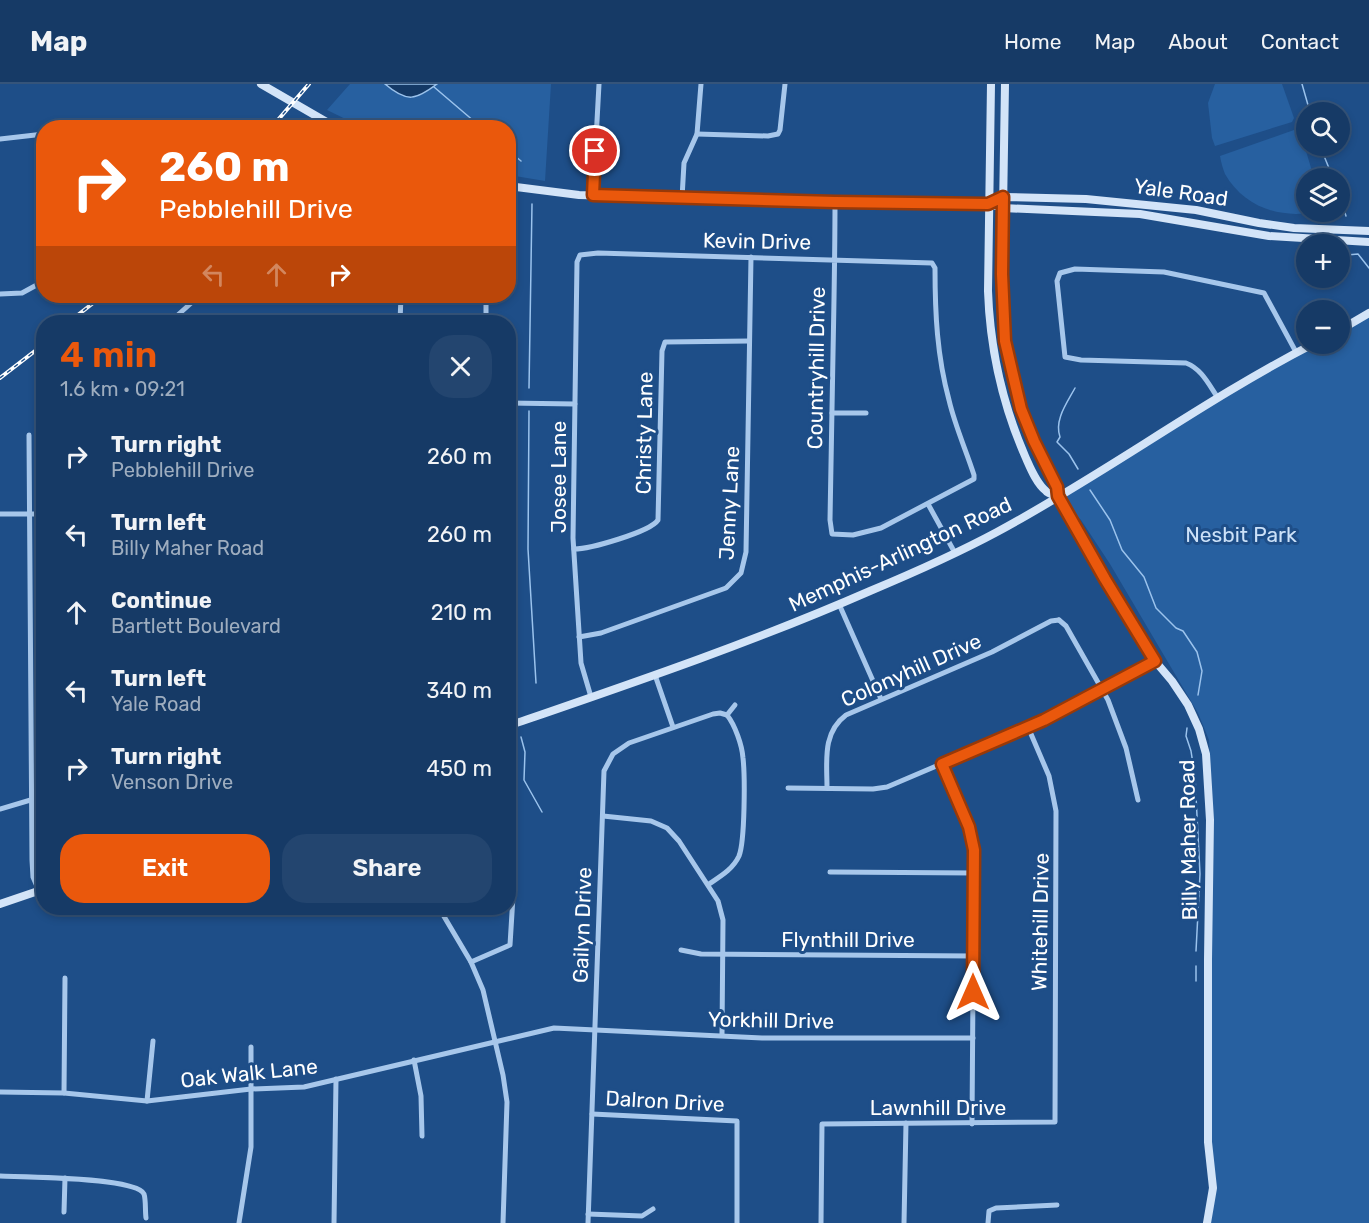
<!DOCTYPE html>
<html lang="en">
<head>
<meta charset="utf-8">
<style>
	:root { --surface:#163a66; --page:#23456f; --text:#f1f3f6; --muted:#9eadbf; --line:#35547a; --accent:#ea580c }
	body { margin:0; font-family:Rubik,sans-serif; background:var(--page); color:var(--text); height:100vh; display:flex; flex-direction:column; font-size:22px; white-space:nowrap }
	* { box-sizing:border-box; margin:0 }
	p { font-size:20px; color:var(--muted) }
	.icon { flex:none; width:33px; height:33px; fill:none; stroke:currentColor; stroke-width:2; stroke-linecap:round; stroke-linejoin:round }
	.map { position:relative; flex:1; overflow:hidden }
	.side { position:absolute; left:36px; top:231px; width:480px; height:600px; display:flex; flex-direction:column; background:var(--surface); border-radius:24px; box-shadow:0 3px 9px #0003,0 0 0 2px var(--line) }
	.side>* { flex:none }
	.banner { position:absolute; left:36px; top:36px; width:480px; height:183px; border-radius:24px; box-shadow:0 3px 9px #0003,0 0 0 2px var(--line); background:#ea580c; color:#fff; overflow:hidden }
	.tools { position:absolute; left:1296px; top:18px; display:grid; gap:12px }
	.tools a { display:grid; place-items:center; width:54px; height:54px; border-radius:50%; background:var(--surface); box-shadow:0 3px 9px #0003,0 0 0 2px var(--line); font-size:30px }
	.pin { position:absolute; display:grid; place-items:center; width:51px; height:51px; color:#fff; margin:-26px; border:3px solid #fff; border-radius:50%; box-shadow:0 2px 6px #0007 }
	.me { position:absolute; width:66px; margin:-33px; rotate:0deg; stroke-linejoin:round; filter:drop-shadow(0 0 4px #0008) }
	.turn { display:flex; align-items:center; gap:21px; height:126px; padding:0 24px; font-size:27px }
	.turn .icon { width:78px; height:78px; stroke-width:2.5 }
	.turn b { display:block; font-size:42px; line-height:51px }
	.lanes { display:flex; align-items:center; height:57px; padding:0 24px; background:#0003; justify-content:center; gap:30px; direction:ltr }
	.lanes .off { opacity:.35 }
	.round { display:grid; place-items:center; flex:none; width:63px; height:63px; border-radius:24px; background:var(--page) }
	.headline { display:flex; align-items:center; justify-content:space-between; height:102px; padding:0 24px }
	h1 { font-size:36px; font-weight:600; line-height:45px; color:var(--accent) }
	.cta { display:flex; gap:12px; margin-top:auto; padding:12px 24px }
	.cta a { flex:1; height:69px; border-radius:24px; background:var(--accent); color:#fff; font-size:24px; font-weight:600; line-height:69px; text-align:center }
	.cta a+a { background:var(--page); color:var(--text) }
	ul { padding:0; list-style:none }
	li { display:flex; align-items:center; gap:18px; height:78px; padding:0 24px }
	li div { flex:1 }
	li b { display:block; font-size:22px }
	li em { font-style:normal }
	header { display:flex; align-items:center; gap:36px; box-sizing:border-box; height:84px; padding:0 30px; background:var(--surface); border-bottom:2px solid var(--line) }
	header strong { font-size:28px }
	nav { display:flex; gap:33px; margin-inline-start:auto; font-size:21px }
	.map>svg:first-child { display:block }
</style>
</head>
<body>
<header>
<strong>Map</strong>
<nav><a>Home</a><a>Map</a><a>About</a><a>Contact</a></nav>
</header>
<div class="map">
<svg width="1369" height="1139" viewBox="0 0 1369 1139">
	<rect width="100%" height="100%" fill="#1e4e88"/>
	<g fill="#2760a0">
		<polygon points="350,0 551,0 545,97 509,91 508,44 362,43 327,26"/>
		<polygon points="1215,0 1282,0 1294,34 1292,38 1215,62 1212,54 1208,19"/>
		<path d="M1294 46 1301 50 1314 94H1306V128H1315C1280 135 1244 123 1225 90 1223 85 1221 78 1220 72Z"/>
		<polygon points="1369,226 1369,1139 1206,1139 1212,1110 1204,953 1210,675 1209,656 1198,629 1110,480 1081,436 1058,412 1312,260 1340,260 1340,244"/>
	</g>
	<path fill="#143966" stroke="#9bc3ed" stroke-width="1.5" d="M385 0H437C416 16 407 19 385 0Z"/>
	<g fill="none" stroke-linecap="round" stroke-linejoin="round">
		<g stroke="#9bc3ed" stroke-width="1.5">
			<polyline points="1302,0 1310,28"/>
			<polyline points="434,3 482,44"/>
			<polyline points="1320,62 1333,94"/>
			<polyline points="508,66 521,77"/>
			<polyline points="1340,114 1346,132"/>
			<polyline points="1340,185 1345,181 1347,171 1358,170 1369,184"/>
			<polyline points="529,304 532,120"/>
			<path d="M1075 304C1067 319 1054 336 1060 353L1057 358 1069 370 1078 385"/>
			<polyline points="529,327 528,465 536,599"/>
			<polyline points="1090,406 1110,436 1122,466 1144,493 1156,524 1176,544 1183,547 1197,568 1202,587 1198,611"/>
			<polyline points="1187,644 1186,652 1191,667 1195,693 1200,790 1196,867"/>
			<polyline points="521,653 525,668 524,696 542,728"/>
			<polyline points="1196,897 1196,882"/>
		</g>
		<g stroke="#a7c7eb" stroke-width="5">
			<polyline points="697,50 768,52 778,50 780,46 785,0"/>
			<polyline points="0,55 44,50"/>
			<polyline points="593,111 599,0"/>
			<polyline points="682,114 684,79 697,50 701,0"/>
			<polyline points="43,136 44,136"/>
			<polyline points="0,210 22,209 44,197"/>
			<polyline points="170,238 199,212"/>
			<polyline points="400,238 401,212"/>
			<polyline points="486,238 486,212"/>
			<path d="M1218 314C1209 301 1202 285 1186 279L1081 276 1065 273 1057 197 1060 189 1075 185 1164 188 1264 209 1296 268"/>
			<polyline points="508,319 575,320"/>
			<polyline points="832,329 866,329"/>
			<polyline points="29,351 32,776 33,793 39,807"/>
			<polyline points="928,420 955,469"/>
			<polyline points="0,430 44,430"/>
			<path d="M574 465C590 465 650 448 658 436L662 267 665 258 749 257"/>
			<polyline points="839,520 881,615"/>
			<polyline points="1059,536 1066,542 1108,616 1126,664 1138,716"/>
			<polyline points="579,553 601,549 726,504 741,489 746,468 751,173"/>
			<polyline points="655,591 673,643"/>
			<path d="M591 613 581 579 573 454 577 178 580 171 598 169 932 179 935 184C935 229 937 272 949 316 955 342 966 366 974 391V395L881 444 853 451 832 450 830 436 833 270C834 219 835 169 835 118"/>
			<polyline points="727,631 735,621"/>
			<polyline points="942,680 969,743 974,766 972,1040"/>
			<polyline points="788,704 873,705 887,703 1028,643 1155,577"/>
			<path d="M827 704C827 677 822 649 846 631L992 568 1051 537 1059 536"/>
			<polyline points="0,725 44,712"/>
			<polyline points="603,732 651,737 667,744 679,757 718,817 723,836 722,951"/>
			<polyline points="830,788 974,789"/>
			<path d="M709 800C721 792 733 785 739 772 745 757 745 692 743 674 742 661 735 641 727 631"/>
			<polyline points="439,824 471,878 483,906 503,991 507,1018 503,1139"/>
			<polyline points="681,866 701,870 973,872"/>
			<polyline points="471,878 510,861 515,780"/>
			<polyline points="414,976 421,1012 422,1052"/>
			<polyline points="0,1008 64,1009 147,1017 251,1005 304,1003 554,944 762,954 973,954"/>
			<polyline points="64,1009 65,894"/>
			<polyline points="147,1017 153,957"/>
			<polyline points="592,1030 737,1037 737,1139"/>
			<path d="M0 1092C21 1093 136 1093 144 1110 146 1116 145 1127 146 1134"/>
			<polyline points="64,1128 65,1094"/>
			<polyline points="588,1130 642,1132 653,1125"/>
			<polyline points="239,1139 251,1063 251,963"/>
			<polyline points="334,1139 336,995"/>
			<polyline points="588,1139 604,687 613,670 629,659 713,630 720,629 727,631"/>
			<polyline points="821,1139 822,1040 1055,1038 1056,727 1049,692 1028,643"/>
			<polyline points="904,1139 906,1039"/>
			<polyline points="988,1139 989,1127 996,1124 1057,1121"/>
		</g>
		<g stroke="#d3e4f8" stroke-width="8">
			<polyline points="261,0 337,44"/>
			<path d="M991 0 988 207C990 264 1002 319 1025 372 1030 383 1036 399 1046 407 1048 410 1055 411 1058 412"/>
			<polyline points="1005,0 1002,190 1006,257 1021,325 1034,357 1057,403 1058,412 1105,495 1155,577 1172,597 1188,621 1199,645 1206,670 1210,736 1208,875 1208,1058 1213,1104 1207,1139"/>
			<polyline points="508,102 579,111 835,118 989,120 1003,124 1140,130 1269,152 1369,158"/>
			<polyline points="989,120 1003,113 1086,115 1196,126 1259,139 1294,144 1369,147"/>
			<polyline points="1340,246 1369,229"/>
			<path d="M508 642C630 600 751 559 870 507 913 489 956 470 997 448 1105 390 1204 316 1313 260"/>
			<polyline points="0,820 44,805"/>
		</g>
		<defs>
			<g id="rail">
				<polyline points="271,44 309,0"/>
				<polyline points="69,238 102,212"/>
				<polyline points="0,294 44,260"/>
			</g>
		</defs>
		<use href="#rail" stroke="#fff" stroke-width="4"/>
		<use href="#rail" stroke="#1e4e88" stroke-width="1.5" stroke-dasharray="4.5" stroke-linecap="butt"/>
	</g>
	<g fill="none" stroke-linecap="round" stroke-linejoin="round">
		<defs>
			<polyline id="route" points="595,67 593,111 835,118 988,120 1003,113 1002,190 1005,257 1021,325 1034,357 1057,403 1058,412 1105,495 1155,577 1044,636 942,680 969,743 974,766 973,908"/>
		</defs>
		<use href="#route" stroke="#983908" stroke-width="15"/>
		<use href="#route" stroke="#ea580c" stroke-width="10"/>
	</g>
	<g text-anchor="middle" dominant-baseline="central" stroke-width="6" stroke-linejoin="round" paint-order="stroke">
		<g font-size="21" fill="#fff" stroke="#1e4e88">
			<text transform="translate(1181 108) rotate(8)">Yale Road</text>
			<text transform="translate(757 157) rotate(1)">Kevin Drive</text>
			<text transform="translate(816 284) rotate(-89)">Countryhill Drive</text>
			<text transform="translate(644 349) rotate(-89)">Christy Lane</text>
			<text transform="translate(558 393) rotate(-90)">Josee Lane</text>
			<text transform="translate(729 419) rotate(-87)">Jenny Lane</text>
			<text transform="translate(900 470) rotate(-25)">Memphis-Arlington Road</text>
			<text transform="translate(911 586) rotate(-24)">Colonyhill Drive</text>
			<text transform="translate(1188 756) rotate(-91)">Billy Maher Road</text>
			<text transform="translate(1040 838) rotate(-89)">Whitehill Drive</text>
			<text transform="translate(582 841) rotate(-88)">Gailyn Drive</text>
			<text x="848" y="855">Flynthill Drive</text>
			<text transform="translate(771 936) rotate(1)">Yorkhill Drive</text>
			<text transform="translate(249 989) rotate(-6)">Oak Walk Lane</text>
			<text transform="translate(665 1017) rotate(3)">Dalron Drive</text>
			<text x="938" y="1023">Lawnhill Drive</text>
		</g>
		<g font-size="21" fill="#cce1f8" stroke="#1e4e88">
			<text x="1241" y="450">Nesbit Park</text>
		</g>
	</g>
</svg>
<div class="tools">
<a><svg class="icon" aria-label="search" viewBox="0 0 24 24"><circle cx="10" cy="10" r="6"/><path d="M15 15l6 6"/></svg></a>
<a><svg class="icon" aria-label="layers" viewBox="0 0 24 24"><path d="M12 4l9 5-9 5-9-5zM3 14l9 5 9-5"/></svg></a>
<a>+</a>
<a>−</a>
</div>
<div class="pin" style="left:595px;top:67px;background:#d93025"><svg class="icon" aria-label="arrive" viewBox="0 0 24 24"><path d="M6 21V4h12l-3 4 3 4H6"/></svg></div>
<svg class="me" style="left:973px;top:908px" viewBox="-20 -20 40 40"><path d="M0-17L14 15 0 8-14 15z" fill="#ea580c" stroke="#fff" stroke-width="4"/></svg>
<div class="banner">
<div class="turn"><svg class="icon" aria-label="right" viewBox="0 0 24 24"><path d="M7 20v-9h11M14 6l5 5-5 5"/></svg><div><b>260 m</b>Pebblehill Drive</div></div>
<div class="lanes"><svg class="icon off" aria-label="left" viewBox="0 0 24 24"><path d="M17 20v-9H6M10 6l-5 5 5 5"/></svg><svg class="icon off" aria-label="ahead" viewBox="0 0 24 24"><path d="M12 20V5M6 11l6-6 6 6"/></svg><svg class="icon" aria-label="right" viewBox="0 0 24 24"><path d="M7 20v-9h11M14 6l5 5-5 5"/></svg></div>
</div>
<section class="side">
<div class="headline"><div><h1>4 min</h1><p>1.6 km · 09:21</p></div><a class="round"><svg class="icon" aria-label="close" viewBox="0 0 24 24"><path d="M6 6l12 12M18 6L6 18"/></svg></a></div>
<ul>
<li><svg class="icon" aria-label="right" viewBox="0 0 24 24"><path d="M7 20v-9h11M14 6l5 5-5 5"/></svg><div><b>Turn right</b><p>Pebblehill Drive</p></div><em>260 m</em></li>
<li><svg class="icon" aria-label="left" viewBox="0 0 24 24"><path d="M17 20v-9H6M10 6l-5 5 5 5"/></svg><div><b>Turn left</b><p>Billy Maher Road</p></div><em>260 m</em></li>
<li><svg class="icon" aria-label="ahead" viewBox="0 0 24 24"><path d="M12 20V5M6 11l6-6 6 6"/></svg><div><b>Continue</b><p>Bartlett Boulevard</p></div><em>210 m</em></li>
<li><svg class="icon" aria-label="left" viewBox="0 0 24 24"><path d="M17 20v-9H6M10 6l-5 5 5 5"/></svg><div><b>Turn left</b><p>Yale Road</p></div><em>340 m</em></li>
<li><svg class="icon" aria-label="right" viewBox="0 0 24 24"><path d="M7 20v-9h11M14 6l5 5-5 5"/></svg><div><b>Turn right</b><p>Venson Drive</p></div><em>450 m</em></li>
</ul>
<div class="cta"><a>Exit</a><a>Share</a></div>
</section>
</div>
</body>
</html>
